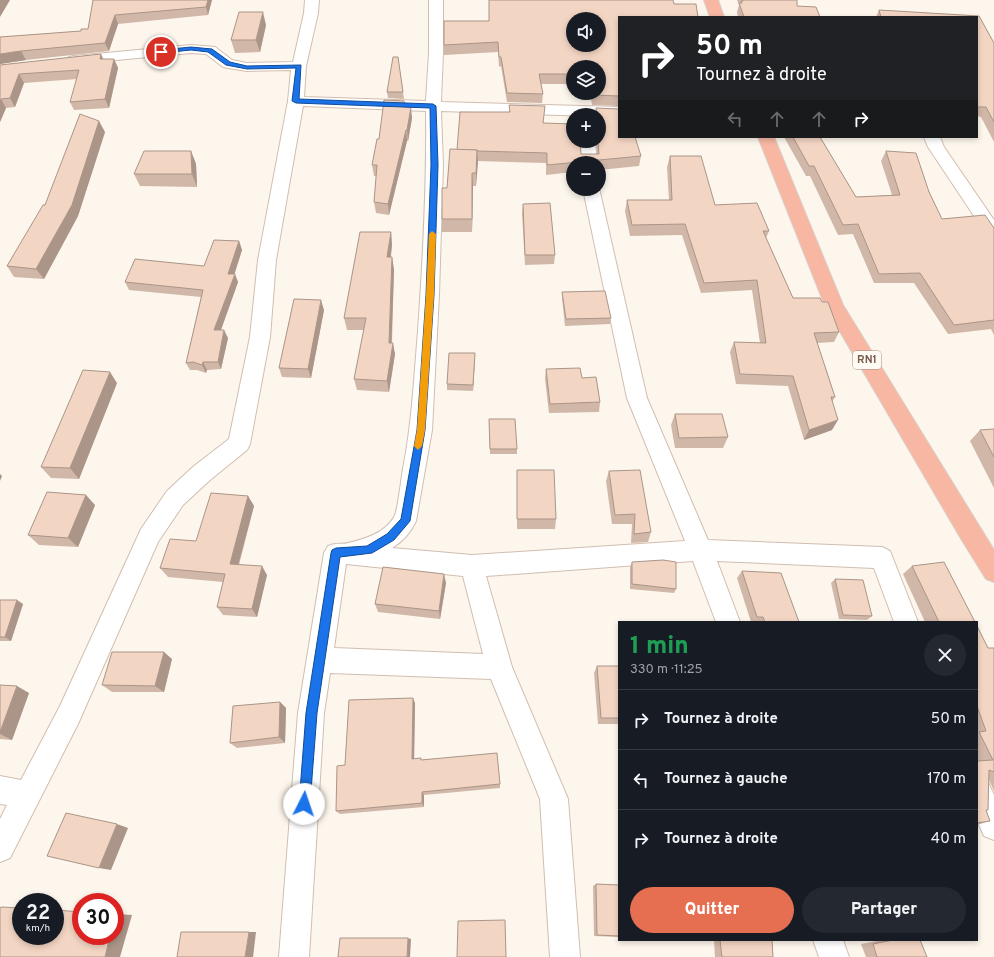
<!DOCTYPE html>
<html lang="fr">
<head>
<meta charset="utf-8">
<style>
	:root { --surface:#171b24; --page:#242831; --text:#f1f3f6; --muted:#9ea1a6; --line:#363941; --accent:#e76f51 }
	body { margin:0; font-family:Overpass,sans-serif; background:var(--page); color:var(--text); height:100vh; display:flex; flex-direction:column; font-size:15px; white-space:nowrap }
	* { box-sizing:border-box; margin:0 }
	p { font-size:13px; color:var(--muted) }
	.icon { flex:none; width:22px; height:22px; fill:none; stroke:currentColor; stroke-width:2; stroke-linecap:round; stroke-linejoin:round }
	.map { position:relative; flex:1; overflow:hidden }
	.panel { position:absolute; left:618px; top:621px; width:360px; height:320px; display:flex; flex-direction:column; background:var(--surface); border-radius:0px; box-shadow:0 2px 6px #0003 }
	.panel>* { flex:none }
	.hud { position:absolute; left:618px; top:16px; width:360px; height:122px; border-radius:0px; box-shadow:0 2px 6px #0003; background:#202124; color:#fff; overflow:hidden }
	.tools { position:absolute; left:566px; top:12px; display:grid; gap:8px }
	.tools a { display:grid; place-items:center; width:40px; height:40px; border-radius:50%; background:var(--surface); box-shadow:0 2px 6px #0003; font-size:20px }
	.speed { position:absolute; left:12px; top:893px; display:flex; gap:8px; font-size:20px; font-weight:700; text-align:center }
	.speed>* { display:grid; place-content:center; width:52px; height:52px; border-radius:50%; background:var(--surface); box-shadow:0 2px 6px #0003; line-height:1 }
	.speed small { font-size:10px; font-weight:400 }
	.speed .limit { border:6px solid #d22; background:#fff; color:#111 }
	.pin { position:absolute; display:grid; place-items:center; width:34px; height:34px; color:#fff; margin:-17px; border:2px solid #fff; border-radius:50%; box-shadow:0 1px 4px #0007 }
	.me { position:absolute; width:44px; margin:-22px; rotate:4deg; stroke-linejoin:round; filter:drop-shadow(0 0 3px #0008) }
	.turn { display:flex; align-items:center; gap:14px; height:84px; padding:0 12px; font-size:18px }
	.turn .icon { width:52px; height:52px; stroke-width:2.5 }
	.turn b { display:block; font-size:28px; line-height:34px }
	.lanes { display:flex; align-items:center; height:38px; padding:0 12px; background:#0003; justify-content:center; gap:20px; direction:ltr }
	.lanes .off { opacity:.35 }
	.round { display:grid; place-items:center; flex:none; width:42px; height:42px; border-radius:21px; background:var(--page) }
	.overview { display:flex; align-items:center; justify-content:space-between; height:68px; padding:0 12px }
	h1 { font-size:24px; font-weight:800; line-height:30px; color:#1e9e55 }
	.action { display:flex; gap:8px; margin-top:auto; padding:8px 12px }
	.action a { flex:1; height:46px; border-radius:24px; background:var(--accent); color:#fff; font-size:16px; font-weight:800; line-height:46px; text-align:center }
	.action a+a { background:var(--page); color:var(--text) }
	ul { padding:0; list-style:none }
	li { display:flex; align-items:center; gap:12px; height:60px; padding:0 12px; border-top:1px solid var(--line) }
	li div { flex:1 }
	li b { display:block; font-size:15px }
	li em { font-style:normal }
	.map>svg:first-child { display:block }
</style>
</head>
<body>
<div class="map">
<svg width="994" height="957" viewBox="0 0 994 957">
	<rect width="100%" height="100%" fill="#fdf6ec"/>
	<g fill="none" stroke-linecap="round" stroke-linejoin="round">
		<defs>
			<g id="minor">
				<path d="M305 0H319L318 13 306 66 304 97 426 101 429 53V0H443V53L441 102 619 107V117L441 111 443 165 439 295 432 430 416 521C411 532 402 542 392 548L472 555 685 541 627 398 583 189 599 188 647 398 708 540 882 547 890 551 918 622H894L874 568 717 561 740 622H716L693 561 486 576 512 667 568 799 580 957H550L540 799 491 679 330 673 324 713 309 957H279L298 713 324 553 328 546C337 542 341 545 348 543 365 539 385 533 394 517 398 511 401 479 403 469 412 423 414 378 418 331 423 258 427 184 426 111L303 106 276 260 270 337 250 444 247 450 210 480 183 505 158 542 78 724 10 858 0 862V819L7 805 0 804V776L21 780 60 706 141 529 167 491 194 466 229 439 250 337 258 260 288 101 291 70 247 71 228 68 223 67 206 54 191 53 74 64 69 63 67 60 69 57 74 56 191 45 215 47 232 60 247 63 293 62 304 13ZM346 564 463 576 483 654 334 648Z"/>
				<polygon points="924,137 940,137 944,147 994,220 994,239 988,237 928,147"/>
				<polygon points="579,141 595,141 597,163 581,163"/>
				<polygon points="977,776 987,780 994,795 994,840 984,836 977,821"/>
				<polygon points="813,940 843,940 849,957 819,957"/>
			</g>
			<g id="highway">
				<polygon points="704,0 718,0 724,17 710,17"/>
				<polygon points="758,137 774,137 843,305 994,550 994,582 986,579 960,537 825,306"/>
			</g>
		</defs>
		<use href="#minor" stroke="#d1beb0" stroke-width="2"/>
		<use href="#highway" stroke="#dad1cd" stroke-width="2"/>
		<use href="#minor" fill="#fff" fill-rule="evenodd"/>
		<use href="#highway" fill="#f7b7a3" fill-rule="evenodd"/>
	</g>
	<g fill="#d1b7a8">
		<polygon points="93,0 212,0 208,15 118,24 109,51 26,60 0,64 0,37 81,31 88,29"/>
		<polygon points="737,0 797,0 797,6 820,17 738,17 737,12 739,5"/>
		<polygon points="879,10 979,16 994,43 994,142 981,117 977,116 977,17 876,17"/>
		<polygon points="619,17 619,106 592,105 590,93 599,93 599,67 573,67 573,84 541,84 543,94 542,103 507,102 501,66 499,67 498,52 444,55 444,45 489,21"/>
		<polygon points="266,25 260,52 235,53 231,40"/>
		<polygon points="101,54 103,59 114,59 118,68 109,108 74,110 70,102 77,79 24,83 15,107 6,108 0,122 0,65"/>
		<polygon points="398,57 404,99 388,98 387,92"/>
		<polygon points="509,105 544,123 581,154 597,154 596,141 599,141 599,115 595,115 596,108 641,156 639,166 599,170 599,163 573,163 573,172 546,175 546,163 477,161 476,186 473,186 472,232 442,232 442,219 447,188 457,150 509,112"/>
		<polygon points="405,107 412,118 408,141 407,141 389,215 376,213 374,202 376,176 374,176 372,165"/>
		<polygon points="105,132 78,216 44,279 14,277 7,266 45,205"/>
		<polygon points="784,137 820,137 856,197 892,195 881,161 886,151 929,192 942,219 994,228 994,335 991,329 948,334 914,283 874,283 853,234 838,235 810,176 806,176"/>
		<polygon points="191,151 196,164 197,187 140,186 134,174"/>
		<polygon points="670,156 715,205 769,231 766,238 793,298 822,302 839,332 834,342 817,343 835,397 832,402 832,430 804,440 788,386 736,384 730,352 734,342 760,343 752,290 701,293 682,235 630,236 625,211 627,200 669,200 667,167"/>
		<polygon points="523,204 555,255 554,264 525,265 522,213"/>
		<polygon points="391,232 392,245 391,257 392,257 394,270 392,343 395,354 389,392 357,390 354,379 364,330 347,330 344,318"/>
		<polygon points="239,241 242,250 234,274 238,282 221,330 228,338 221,369 207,370 206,373 197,370 190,370 186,363 201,297 129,290 125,282 204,266"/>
		<polygon points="562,292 611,318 610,324 565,326 562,298"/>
		<polygon points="324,310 311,378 282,377 279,368"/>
		<polygon points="475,353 473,391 447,390 447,384"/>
		<polygon points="546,369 582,378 600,402 599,412 549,413 545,379"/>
		<polygon points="117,383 79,479 51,478 41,467"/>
		<polygon points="675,414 728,437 723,448 675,448 671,425"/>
		<polygon points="489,419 517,449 517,454 490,454"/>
		<polygon points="994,429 994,488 970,441 980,430"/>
		<polygon points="517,470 556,519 555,529 517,529"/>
		<polygon points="609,471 651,532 648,542 631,543 632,524 612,524 606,481"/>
		<polygon points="248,496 254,506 239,565 267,575 257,617 223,615 217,607 223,582 168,577 160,568 196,541"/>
		<polygon points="95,505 78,547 39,545 28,535"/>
		<polygon points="632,562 676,589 674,593 630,589 630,567"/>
		<polygon points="912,566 975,622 925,622 903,574"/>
		<polygon points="742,571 799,622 751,622 737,578"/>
		<polygon points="835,579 872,616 867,620 839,619 831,583"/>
		<polygon points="446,583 440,619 378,612 375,604"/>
		<polygon points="0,600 23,604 11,641 0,641"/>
		<polygon points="977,626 988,648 994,648 994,791 989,780 986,811 990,821 977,825 977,761 978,761 977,759"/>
		<polygon points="172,659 164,692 112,692 102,685"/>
		<polygon points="597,666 619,666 619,724 598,724 594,673"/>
		<polygon points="0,685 29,693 12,740 0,739"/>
		<polygon points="280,702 286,708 285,743 237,748 230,743"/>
		<polygon points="415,703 414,759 422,760 500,784 500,788 424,795 424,807 340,814 336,811 345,765"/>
		<polygon points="596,884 619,885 619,937 594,936 593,886"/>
		<polygon points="714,940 772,940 773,957 715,957"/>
		<polygon points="882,940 920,940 927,957 866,957 861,944"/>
	</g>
	<g fill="#aa9588">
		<polygon points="0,0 10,0 0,17"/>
		<polygon points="208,0 212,0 208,15 206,7"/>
		<polygon points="263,12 266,25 260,52 256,40"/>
		<polygon points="115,15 118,24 109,51 105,43"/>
		<polygon points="21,51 26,60 0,64 0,54"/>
		<polygon points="101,54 105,63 100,59"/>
		<polygon points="114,59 118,68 109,108 105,99"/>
		<polygon points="19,74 24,83 15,107 10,98"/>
		<polygon points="1,99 6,108 0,122 0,102"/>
		<polygon points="411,107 412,118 408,141 407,130"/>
		<polygon points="99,121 105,132 78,216 44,279 36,269"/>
		<polygon points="406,130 407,141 389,215 388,204"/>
		<polygon points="477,150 478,163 476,186 476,173"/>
		<polygon points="191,151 196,164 197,187 192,174"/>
		<polygon points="472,173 473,186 472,232"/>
		<polygon points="391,232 392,245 389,269 387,257"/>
		<polygon points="239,241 242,250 232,282 228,274"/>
		<polygon points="392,257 394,270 391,354 389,343"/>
		<polygon points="235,274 238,282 218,338 214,330"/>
		<polygon points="321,300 324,310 311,378 308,369"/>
		<polygon points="224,330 228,338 221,369 218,362"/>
		<polygon points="393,343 395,354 389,392 387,381"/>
		<polygon points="475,353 475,359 473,391 473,385"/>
		<polygon points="203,362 207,370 206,373 202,365"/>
		<polygon points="110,372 117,383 79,479 70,468"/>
		<polygon points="838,420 832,430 804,440 809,430"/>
		<polygon points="0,474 2,476 0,481"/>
		<polygon points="86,495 95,505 78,547 68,538"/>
		<polygon points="248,496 254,506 236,573 230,564"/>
		<polygon points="262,566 267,575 257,617 252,609"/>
		<polygon points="444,574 446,583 440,619 439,611"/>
		<polygon points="17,600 23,604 11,641 5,637"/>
		<polygon points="164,652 172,659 164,692 155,686"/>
		<polygon points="17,686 29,693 12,740 0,734 0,732"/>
		<polygon points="413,698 415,703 414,763 412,759"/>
		<polygon points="280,702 286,708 285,743 279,737"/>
		<polygon points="422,792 424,795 424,807 422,803"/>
		<polygon points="117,824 128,828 111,870 99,868"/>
		<polygon points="116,914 132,915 120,957 105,957 110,936 115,936 115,919"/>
		<polygon points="249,932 256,932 253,957 245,957"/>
		<polygon points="408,938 411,939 410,957 407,957"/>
	</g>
	<g fill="#f3d5c3" stroke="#aa9588" fill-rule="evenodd">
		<polygon points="93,0 208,0 206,7 115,15 105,43 21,51 0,54 0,37 81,31 81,29 88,29"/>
		<path d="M489 0H673L674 4H696L698 17H619V96L593 95V93H599V67H573V74H539L543 94 507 93 501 57H499L498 42 444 45V21H489ZM573 19H599V45H573Z"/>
		<polygon points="743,0 797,0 797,6 816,7 820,17 744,17 739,3 742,3 741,1 743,1"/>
		<polygon points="879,10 979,16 994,43 994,122 986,107 977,107 977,17 881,17"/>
		<polygon points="239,12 263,12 256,40 231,40"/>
		<polygon points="101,54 100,59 114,59 105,99 70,102 79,70 19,74 10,98 1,99 0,102 0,65"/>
		<polygon points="393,57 398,57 403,92 387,92"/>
		<polygon points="384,100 404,101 405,107 411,107 407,130 406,130 388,204 374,202 377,165 372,165 377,139 379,139"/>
		<polygon points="509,105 545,106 543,123 573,124 573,141 580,141 581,154 599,154 598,141 599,141 599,115 597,115 596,108 619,109 619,137 635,137 641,156 547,165 547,153 477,151 477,150 457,150 460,112 510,112"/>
		<polygon points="80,114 99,121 72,205 36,269 7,266 43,205 45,205"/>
		<polygon points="793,137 820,137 856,197 900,195 886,151 916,153 929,192 942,219 985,215 994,228 994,320 954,325 920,273 879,274 858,224 843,225 814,166 809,166"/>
		<polygon points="450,149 477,150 476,173 472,173 472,219 442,219 442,188 447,188"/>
		<polygon points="144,151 191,151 192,174 134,174"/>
		<polygon points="670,156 701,156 715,205 757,203 769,231 763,231 793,298 820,298 822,302 828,302 839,332 814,333 835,397 831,397 838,420 809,430 793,376 740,374 734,342 766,343 757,280 704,283 685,224 632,225 627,200 672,200"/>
		<polygon points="550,203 555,255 525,255 523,204"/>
		<polygon points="360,232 391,232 387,257 392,257 389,343 393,343 387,381 354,379 366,318 344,318"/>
		<polygon points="214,240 239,241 228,274 235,274 214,330 224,330 218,362 203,362 202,365 193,362 186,363 203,290 125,282 135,259 204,266"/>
		<polygon points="605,291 611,318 566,319 562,292"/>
		<polygon points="294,299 321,300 308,369 279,368"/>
		<polygon points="449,353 475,353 473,385 447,384"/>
		<polygon points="580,368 582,378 596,377 600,402 550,404 546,369"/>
		<polygon points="83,370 110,372 70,468 41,467"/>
		<polygon points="675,414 722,414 728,437 679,438"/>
		<polygon points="489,419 515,419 517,449 490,449"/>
		<polygon points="994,429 994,457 980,430"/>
		<polygon points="517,470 554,470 556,519 517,519"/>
		<polygon points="640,470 651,532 634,534 635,514 615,515 609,471"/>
		<polygon points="47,492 86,495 68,538 28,535"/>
		<polygon points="211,493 248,496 230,564 262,566 252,609 217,607 225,574 160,568 170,539 196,541"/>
		<polygon points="663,560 676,562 676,589 632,584 632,562"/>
		<polygon points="944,562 975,622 939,622 912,566"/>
		<polygon points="383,567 444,574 439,611 375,604"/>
		<polygon points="742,571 781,573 799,622 765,622 763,617 757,617"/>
		<polygon points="835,579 863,580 872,616 843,615"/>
		<polygon points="0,600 17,600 5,637 0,637"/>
		<polygon points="977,626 988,648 994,648 994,772 989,770 988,810 986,810 990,821 977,823 977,761 993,760 979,732 986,731 977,706"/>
		<polygon points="112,652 164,652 155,686 102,685"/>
		<polygon points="597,666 619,666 619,718 601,718"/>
		<polygon points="0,685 17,686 0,732"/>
		<polygon points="413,698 412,759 421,758 421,760 497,753 500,784 422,792 422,803 336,811 337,766 345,765 349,700"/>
		<polygon points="280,702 279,737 230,743 233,706"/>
		<polygon points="66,813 117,824 99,868 47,856"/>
		<polygon points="596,884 619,885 619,936 597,935"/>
		<polygon points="1,907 21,908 21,936 55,936 55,910 81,912 81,936 110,936 105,957 0,957 0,908"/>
		<polygon points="505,920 506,957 457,957 458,921"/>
		<polygon points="181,932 249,932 245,957 177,957"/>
		<polygon points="340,938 408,938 407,957 338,957"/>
		<polygon points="720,940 772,940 773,957 722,957"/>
		<polygon points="893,940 920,940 927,957 877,957 873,944"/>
	</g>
	<polygon fill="#1a73e8" stroke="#114b97" points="191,47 212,49 230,62 247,66 301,65 299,99 433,104 436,106 438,165 434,295 425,430 410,521 394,540 372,553 340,557 317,713 310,804 309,808 304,810 300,808 299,804 306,713 331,553 332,550 336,548 367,546 387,534 401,519 417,430 426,295 431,165 430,108 296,103 292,101 296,68 247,69 226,65 208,52 191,50 161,53 158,52 161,50"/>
	<polygon fill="#f59e0b" points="432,231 436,234 434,295 425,430 422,446 418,450 414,446 417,430 426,295 429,234"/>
	<g text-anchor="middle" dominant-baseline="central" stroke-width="4" stroke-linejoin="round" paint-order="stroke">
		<rect fill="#fffaf3" stroke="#a28b7f" stroke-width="1" x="853" y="351" width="28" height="18" rx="3"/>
		<g font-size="11" font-weight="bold" fill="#7a5c4d">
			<text x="867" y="360">RN1</text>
		</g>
	</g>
</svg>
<div class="tools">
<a><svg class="icon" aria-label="sound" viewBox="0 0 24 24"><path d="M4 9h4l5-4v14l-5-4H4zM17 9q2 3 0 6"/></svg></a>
<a><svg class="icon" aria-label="layers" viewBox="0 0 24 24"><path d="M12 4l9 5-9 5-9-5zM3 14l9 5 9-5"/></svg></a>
<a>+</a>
<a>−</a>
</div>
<div class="speed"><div>22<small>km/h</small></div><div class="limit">30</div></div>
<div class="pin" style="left:161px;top:52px;background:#d93025"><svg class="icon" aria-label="arrive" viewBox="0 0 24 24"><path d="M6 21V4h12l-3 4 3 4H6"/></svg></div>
<svg class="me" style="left:304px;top:804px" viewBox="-20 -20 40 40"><circle r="19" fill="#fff"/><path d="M0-13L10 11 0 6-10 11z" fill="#1a73e8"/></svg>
<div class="hud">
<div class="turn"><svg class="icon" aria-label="right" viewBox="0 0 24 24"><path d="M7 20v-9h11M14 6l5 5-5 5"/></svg><div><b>50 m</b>Tournez à droite</div></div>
<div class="lanes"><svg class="icon off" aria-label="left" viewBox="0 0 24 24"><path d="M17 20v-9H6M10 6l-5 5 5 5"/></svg><svg class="icon off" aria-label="ahead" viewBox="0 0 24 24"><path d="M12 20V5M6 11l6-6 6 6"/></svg><svg class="icon off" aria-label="ahead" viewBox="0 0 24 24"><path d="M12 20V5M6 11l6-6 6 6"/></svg><svg class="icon" aria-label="right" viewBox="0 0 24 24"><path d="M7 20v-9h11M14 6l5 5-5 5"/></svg></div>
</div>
<section class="panel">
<div class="overview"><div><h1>1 min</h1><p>330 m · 11:25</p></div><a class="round"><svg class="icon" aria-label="close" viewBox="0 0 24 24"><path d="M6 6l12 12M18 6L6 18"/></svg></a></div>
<ul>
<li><svg class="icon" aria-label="right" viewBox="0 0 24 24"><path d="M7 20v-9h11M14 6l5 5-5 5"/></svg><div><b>Tournez à droite</b></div><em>50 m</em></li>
<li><svg class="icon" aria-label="left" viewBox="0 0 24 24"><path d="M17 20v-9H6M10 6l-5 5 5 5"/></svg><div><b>Tournez à gauche</b></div><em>170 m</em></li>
<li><svg class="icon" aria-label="right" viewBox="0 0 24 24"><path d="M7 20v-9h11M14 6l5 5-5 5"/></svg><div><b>Tournez à droite</b></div><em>40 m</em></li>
</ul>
<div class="action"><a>Quitter</a><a>Partager</a></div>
</section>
</div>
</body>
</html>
